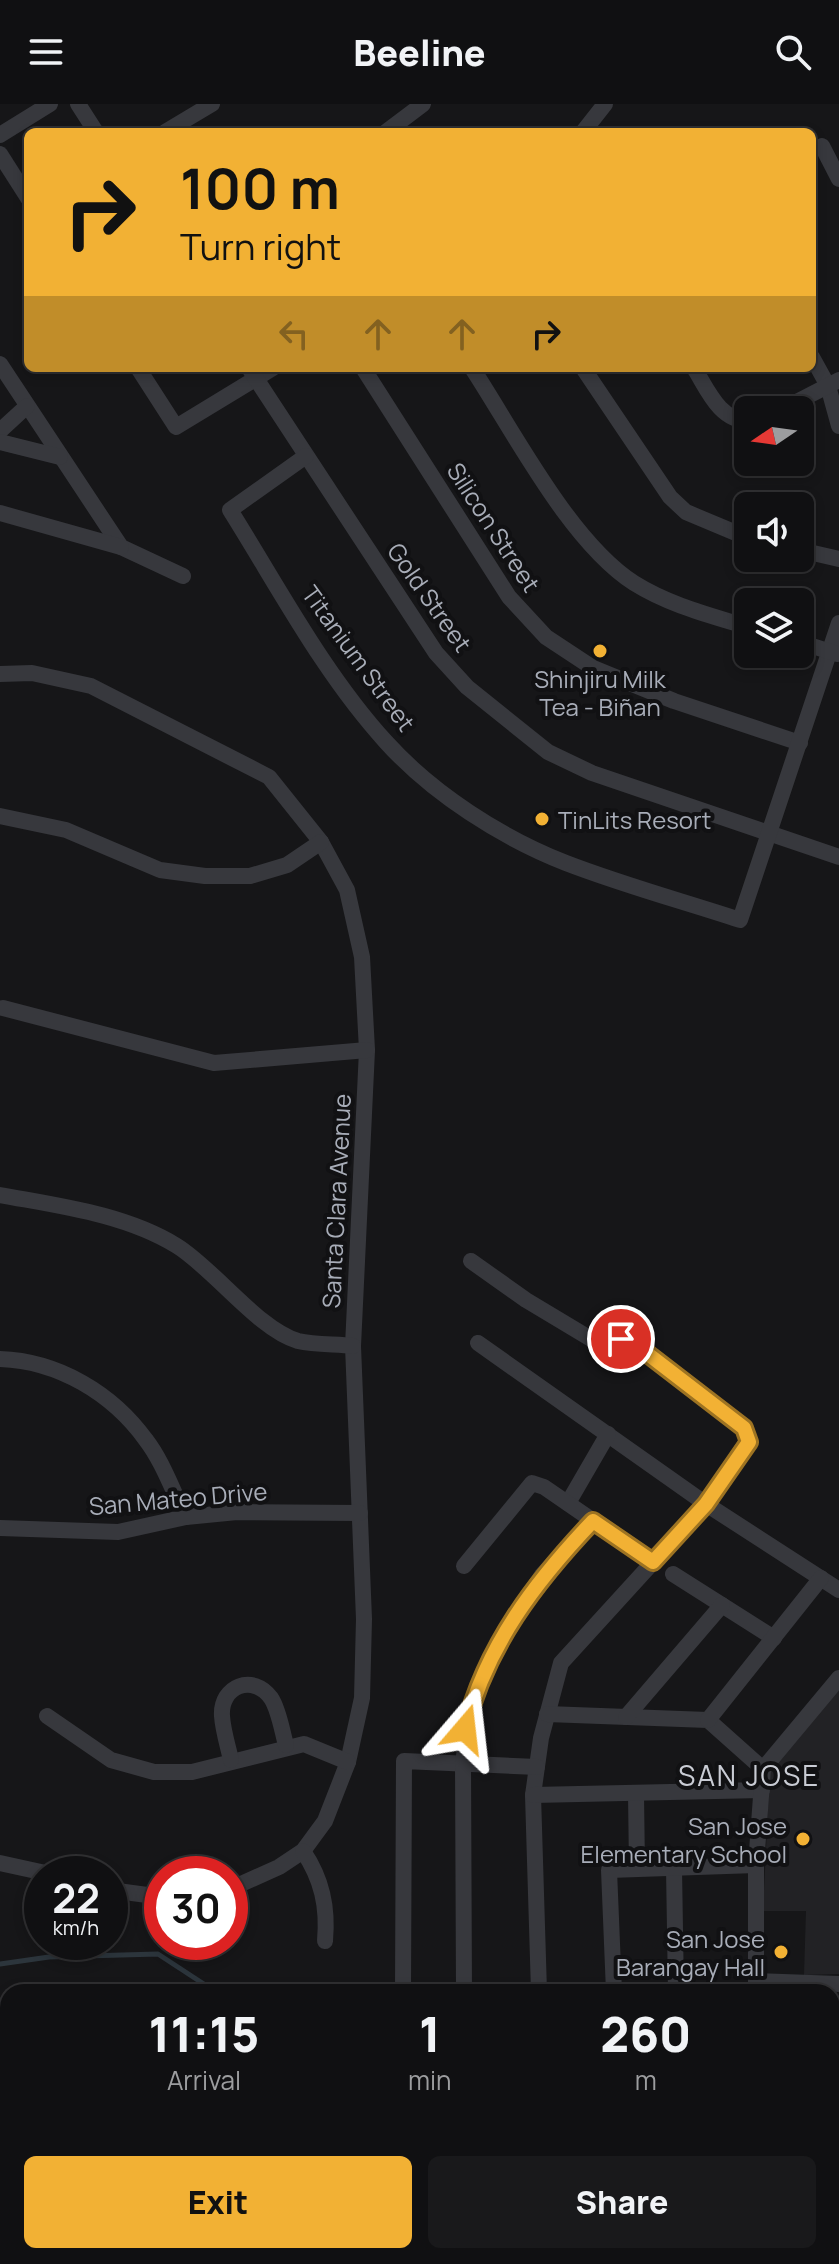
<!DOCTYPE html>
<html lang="en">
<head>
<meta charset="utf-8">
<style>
	:root { --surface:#101012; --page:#19191b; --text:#f1f3f6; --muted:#9c9d9f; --line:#303032; --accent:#f2b134 }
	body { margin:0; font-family:Manrope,sans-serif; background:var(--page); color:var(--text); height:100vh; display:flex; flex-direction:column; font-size:30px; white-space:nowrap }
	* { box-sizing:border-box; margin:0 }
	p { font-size:26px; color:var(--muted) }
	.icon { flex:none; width:44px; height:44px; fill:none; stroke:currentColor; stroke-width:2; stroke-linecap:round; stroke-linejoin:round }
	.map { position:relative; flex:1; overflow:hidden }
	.details { position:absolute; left:0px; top:1880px; width:840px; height:280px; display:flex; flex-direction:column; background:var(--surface); border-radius:24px 24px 0 0; box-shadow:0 4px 12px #0003,0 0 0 2px var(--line) }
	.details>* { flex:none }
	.banner { position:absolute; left:24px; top:24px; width:792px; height:244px; border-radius:12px; box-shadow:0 4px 12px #0003,0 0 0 2px var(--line); background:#f2b134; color:#111; overflow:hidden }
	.needle { width:52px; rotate:257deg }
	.fabs { position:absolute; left:734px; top:292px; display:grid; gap:16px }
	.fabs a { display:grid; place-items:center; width:80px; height:80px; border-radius:12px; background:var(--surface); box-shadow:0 4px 12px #0003,0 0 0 2px var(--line); font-size:40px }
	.speed { position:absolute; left:24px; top:1752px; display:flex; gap:16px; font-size:40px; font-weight:700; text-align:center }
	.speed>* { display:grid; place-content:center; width:104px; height:104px; border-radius:50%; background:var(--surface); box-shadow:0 4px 12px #0003,0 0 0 2px var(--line); line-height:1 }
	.speed small { font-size:20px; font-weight:400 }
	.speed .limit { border:12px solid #d22; background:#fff; color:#111 }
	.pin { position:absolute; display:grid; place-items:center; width:68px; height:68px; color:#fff; margin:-34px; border:4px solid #fff; border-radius:50%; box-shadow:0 2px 8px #0007 }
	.me { position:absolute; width:88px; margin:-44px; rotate:17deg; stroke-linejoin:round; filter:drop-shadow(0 0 6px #0008) }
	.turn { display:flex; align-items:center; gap:28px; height:168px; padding:0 24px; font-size:36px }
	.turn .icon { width:104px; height:104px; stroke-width:2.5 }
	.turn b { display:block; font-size:56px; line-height:68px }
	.lanes { display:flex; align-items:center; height:76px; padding:0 24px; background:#0003; justify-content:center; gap:40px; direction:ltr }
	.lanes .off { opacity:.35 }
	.eta { display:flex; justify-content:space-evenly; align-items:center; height:136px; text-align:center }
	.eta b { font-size:48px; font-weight:800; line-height:56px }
	.cta { display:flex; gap:16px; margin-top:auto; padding:16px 24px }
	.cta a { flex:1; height:92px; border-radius:12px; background:var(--accent); color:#111; font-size:32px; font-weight:800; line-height:92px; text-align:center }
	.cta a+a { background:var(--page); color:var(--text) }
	header { display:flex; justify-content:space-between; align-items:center; height:104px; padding:0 24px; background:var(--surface); font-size:36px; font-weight:800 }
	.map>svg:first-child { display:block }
</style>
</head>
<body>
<header><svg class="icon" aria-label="menu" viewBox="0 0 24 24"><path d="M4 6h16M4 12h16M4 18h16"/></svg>Beeline<svg class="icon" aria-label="search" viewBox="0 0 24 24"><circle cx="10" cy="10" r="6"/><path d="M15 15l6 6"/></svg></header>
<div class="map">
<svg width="839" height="2160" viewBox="0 0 839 2160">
	<rect width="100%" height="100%" fill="#161618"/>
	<polygon fill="#222225" points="839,1578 839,1870 804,1871 806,1807 763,1807 770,1663"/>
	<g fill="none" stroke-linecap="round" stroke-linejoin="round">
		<polyline stroke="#2c353c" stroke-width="5" points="0,1860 49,1853 158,1850 216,1888"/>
		<g stroke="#37383d" stroke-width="16">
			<polyline points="78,0 96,28"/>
			<polyline points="165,28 212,0"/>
			<polyline points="386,28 423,0"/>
			<polyline points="583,28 605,0"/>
			<polyline points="0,31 50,0"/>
			<polyline points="822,42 839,75"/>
			<polyline points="0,50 28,94"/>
			<polyline points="812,253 828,282 839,322"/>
			<polyline points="0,260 121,443 183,472"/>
			<polyline points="138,264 176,323 273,264"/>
			<polyline points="249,264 436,549 467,583 548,648 592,669 839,753"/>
			<polyline points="363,264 509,493 546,533 593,564 674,597 800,639"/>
			<path d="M472 264C514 328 570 438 634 479 669 501 709 511 748 523"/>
			<polyline points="583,264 670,393 686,408 748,434"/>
			<path d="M694 264C708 286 719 316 748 317"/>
			<polyline points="781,306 839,276"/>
			<polyline points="0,327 27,302"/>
			<polyline points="0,338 60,353"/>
			<path d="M306 352 230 406C279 484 324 570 386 638 433 690 502 734 566 759 623 781 682 797 740 816L839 519"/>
			<polyline points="0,409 121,443"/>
			<polyline points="800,446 839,455"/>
			<polyline points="800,538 837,550"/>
			<polyline points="0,570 32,569 91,582 269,673 321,738 347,786 362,853 367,946 353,1242 364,1515 362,1594 348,1658 325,1717 303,1747 279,1763 230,1785"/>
			<polyline points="0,712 66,726 160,766 205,772 250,772 287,761 321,738"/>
			<polyline points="3,904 214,959 367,946"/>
			<path d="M0 1091C59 1102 125 1110 177 1142 214 1165 259 1226 298 1237 315 1241 336 1240 353 1242"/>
			<polyline points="471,1157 526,1196 601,1241 609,1242 625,1235 631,1237 744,1324 749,1334 706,1400 561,1559 541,1634 533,1691 539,1888"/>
			<polyline points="478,1239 706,1400 839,1486"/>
			<path d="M0 1255C58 1257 112 1289 146 1336 163 1358 173 1388 186 1413"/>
			<polyline points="568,1399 608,1330"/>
			<polyline points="0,1424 118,1428 186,1413 237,1408 360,1409"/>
			<polyline points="464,1462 532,1379 544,1383 653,1458"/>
			<polyline points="673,1470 774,1534"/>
			<polyline points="547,1610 708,1616 763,1665"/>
			<polyline points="47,1612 111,1656 154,1668 192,1668 304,1640 348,1658"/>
			<polyline points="626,1613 722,1501"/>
			<polyline points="708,1616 821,1474"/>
			<path d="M231 1656C228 1642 223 1627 222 1612 220 1582 253 1569 271 1594 279 1606 282 1627 286 1641"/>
			<polyline points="636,1690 637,1764"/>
			<polyline points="533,1691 762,1686"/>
			<path d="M303 1747C322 1775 328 1803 325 1837"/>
			<polyline points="0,1759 50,1770"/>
			<polyline points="674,1764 676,1888"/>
			<polyline points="110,1786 162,1793"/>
			<polyline points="756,1877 839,1880"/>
			<polyline points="403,1888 404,1657 537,1663"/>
			<polyline points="464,1888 463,1659 472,1597 499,1537 542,1471 593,1417"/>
			<polyline points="614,1888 609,1766 756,1761"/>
			<polyline points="756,1888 756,1761 763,1665 839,1574"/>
			<polyline points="0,1983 8,1969"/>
			<polyline points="0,2023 8,2026"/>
			<polyline points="832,2061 839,2086"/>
			<polyline points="301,2152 308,2160"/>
			<polyline points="553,2152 553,2160"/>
			<polyline points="685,2152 686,2160"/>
			<polyline points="763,2152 763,2160"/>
			<polyline points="793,2152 801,2160"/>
			<polyline points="183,2157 185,2152"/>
		</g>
	</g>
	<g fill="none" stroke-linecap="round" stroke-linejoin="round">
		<defs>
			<path id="route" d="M465 1625C486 1542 535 1478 593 1417L653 1458 706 1400 749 1338 744 1324 631 1237 621 1235"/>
		</defs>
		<use href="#route" stroke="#9d7322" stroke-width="20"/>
		<use href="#route" stroke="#f2b134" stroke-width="14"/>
	</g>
	<g fill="#f2b134" stroke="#111113" stroke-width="3">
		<circle cx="600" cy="547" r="8"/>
		<circle cx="542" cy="715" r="8"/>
		<circle cx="803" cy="1735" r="8"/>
		<circle cx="781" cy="1848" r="8"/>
	</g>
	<g text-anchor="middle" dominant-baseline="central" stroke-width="8" stroke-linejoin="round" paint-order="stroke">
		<g font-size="24" fill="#a8adb8" stroke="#111113">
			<text transform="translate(494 423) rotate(57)">Silicon Street</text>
			<text transform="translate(430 493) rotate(55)">Gold Street</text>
			<text transform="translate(359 554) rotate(54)">Titanium Street</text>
			<text transform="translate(336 1097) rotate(-87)">Santa Clara Avenue</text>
			<text transform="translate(178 1394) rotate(-5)">San Mateo Drive</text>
		</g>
		<g font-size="24" fill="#a8adb8" stroke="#111113" text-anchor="end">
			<text x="600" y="574" text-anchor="middle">Shinjiru Milk<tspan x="600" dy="28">Tea - Biñan</tspan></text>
			<text x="558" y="715" text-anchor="start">TinLits Resort</text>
			<text x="787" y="1721">San Jose<tspan x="787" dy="28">Elementary School</tspan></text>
			<text x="765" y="1834">San Jose<tspan x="765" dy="28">Barangay Hall</tspan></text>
		</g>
		<g font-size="28" letter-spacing="2" fill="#c9ccd4" stroke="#111113">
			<text x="749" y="1671">SAN JOSE</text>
		</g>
	</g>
</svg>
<div class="fabs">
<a><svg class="needle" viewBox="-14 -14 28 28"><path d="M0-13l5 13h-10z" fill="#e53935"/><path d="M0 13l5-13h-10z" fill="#9c9d9f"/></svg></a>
<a><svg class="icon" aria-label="sound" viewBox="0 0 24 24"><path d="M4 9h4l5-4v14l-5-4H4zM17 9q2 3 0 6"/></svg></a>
<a><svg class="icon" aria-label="layers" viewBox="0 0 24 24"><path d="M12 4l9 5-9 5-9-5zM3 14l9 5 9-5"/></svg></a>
</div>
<div class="speed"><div>22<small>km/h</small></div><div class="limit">30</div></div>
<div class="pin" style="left:621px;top:1235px;background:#d93025"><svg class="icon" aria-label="arrive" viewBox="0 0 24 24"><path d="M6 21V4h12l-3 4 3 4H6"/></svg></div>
<svg class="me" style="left:465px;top:1625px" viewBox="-20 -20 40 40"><path d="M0-17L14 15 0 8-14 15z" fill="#f2b134" stroke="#fff" stroke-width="4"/></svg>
<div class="banner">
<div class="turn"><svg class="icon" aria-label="right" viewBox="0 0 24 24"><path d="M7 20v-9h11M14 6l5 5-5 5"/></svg><div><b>100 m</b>Turn right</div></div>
<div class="lanes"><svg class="icon off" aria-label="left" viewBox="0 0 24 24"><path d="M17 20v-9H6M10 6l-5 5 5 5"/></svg><svg class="icon off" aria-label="ahead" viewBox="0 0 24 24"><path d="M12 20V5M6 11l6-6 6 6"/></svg><svg class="icon off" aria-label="ahead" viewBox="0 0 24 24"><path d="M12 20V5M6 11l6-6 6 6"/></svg><svg class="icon" aria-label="right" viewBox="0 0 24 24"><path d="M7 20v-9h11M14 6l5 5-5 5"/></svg></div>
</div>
<section class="details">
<div class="eta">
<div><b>11:15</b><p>Arrival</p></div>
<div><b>1</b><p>min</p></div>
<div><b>260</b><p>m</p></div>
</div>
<div class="cta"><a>Exit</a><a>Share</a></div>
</section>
</div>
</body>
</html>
